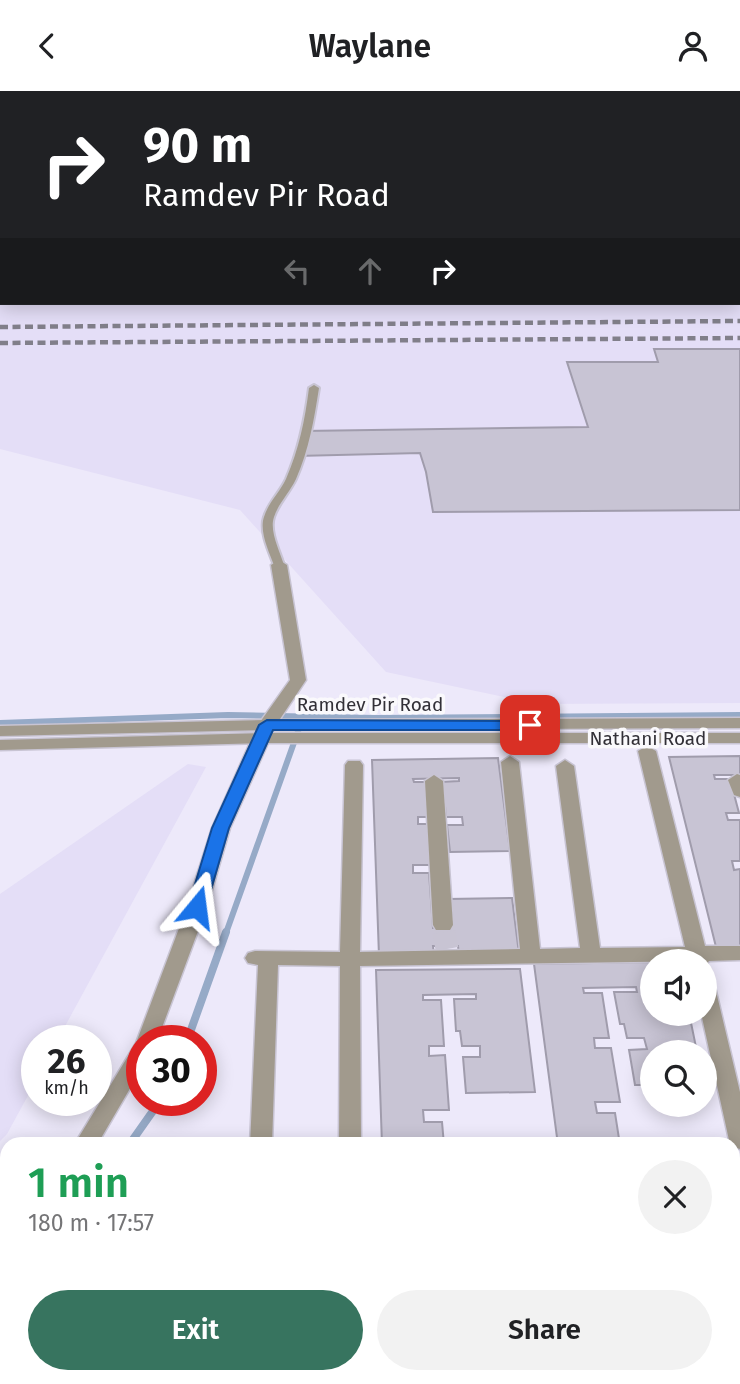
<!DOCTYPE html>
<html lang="en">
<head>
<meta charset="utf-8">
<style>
	:root { --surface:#fff; --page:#f2f2f2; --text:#202124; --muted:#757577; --accent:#37745f }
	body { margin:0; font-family:"Fira Sans",sans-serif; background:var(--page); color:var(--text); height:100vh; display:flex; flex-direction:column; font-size:26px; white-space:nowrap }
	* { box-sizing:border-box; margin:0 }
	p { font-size:23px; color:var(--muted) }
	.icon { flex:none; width:38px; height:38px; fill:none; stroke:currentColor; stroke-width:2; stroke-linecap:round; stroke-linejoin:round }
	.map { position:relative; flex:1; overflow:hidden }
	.side { position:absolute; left:0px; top:1046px; width:740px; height:247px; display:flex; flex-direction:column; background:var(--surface); border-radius:21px 21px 0 0; box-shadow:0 4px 18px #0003 }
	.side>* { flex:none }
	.guide { position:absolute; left:0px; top:0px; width:740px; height:214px; box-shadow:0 4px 18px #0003; background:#202124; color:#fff; overflow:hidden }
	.tools { position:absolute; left:640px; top:858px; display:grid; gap:14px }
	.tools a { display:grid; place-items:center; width:77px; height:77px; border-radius:50%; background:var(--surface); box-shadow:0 4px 18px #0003; font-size:35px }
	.speed { position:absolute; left:21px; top:934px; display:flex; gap:14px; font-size:35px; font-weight:700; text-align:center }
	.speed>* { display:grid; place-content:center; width:91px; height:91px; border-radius:50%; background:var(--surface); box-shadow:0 4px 18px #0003; line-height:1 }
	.speed small { font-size:18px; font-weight:400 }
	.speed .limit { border:10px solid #d22; background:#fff; color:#111 }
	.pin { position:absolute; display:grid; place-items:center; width:60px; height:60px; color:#fff; margin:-30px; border-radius:14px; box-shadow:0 4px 10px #0006 }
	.me { position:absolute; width:77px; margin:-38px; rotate:16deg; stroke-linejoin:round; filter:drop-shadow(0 0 5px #0008) }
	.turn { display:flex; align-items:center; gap:24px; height:147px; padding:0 28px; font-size:32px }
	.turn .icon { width:91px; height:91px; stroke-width:2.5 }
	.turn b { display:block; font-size:49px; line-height:60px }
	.lanes { display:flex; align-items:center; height:66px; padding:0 28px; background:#0003; justify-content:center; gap:35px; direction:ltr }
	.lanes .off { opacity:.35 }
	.round { display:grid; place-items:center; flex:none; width:74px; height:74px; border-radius:37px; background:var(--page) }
	.summary { display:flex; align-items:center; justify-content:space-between; height:119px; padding:0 28px }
	h1 { font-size:42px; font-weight:600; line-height:52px; color:#1e9e55 }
	.cta { display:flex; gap:14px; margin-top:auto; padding:14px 28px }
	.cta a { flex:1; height:80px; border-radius:42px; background:var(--accent); color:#fff; font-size:28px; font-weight:600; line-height:80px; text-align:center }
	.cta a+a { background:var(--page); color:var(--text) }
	header { display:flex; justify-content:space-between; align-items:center; height:91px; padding:0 28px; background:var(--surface); font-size:32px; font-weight:600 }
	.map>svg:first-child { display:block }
</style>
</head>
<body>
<header><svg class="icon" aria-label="back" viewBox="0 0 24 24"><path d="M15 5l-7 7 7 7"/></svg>Waylane<svg class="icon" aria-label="person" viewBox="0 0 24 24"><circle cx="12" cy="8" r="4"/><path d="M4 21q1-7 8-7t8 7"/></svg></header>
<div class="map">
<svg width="740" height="1293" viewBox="0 0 740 1293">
	<rect width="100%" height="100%" fill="#ede9fa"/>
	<g fill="#e4def7">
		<polygon points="32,0 740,0 740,612 537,613 386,581 240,419 0,358 0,8 2,212 738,212 738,2 25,2"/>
		<polygon points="188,673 206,676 57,950 37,950 37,988 7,1043 0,1050 0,803"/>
	</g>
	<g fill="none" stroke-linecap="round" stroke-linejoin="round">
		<g stroke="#96aac7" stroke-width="6">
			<polyline points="0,632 228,624 375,627 740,624"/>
			<polyline points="226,842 301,632"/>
		</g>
		<g stroke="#96aac7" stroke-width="8">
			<polyline points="187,950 226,841"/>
			<polyline points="129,1054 160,1010"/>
			<polyline points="0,1235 7,1225"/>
		</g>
	</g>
	<g fill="#c8c4d4" stroke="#a09cac" stroke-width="2">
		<polygon points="654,258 740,258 740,419 433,421 426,381 420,362 297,365 303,340 588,336 567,271 658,271"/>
		<polygon points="740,665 740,684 714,684 715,688 730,688 739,722 726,722 728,729 740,729 740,770 732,770 734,779 740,778 740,860 717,860 669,666"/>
		<polygon points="498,667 510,760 450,761 447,734 463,734 462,726 446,726 445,715 442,715 440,691 459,690 459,687 413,688 414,691 429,691 431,726 418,726 418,733 432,733 435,774 413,774 413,782 429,782 433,837 450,837 448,808 512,807 519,863 459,864 458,855 433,855 434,864 379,865 372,669"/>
		<polygon points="653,871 653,922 689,922 697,961 653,961 653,994 635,994 629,959 647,958 644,947 627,947 624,933 620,933 614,901 637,901 636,896 583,897 584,902 602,902 609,947 594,947 595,957 611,957 620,1011 595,1011 597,1022 615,1022 620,1054 558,1054 534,873"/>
		<polygon points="520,878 535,1001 466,1002 463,966 480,966 480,955 462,955 460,940 456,940 454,908 476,908 476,903 423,904 423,909 441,909 444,955 429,955 429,965 445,964 449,1019 423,1019 424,1031 442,1031 444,1054 382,1054 376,879"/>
		<rect x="382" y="1286" width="78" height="7"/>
		<polygon points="502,1286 562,1286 563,1293 481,1293 481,1287"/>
	</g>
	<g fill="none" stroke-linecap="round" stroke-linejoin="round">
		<polyline stroke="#c8c4d3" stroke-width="18" stroke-dasharray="18 9" stroke-linecap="butt" points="443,834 444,842"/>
		<polyline stroke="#c8c4d3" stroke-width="23" stroke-dasharray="23 11" stroke-linecap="butt" points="444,841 447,858"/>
		<defs>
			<path id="service" d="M314 294 319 297C314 329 309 358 296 388 290 401 278 413 274 426 269 440 280 461 284 474L279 477 274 474C269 461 259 440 264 426 268 412 280 401 286 388 299 358 305 329 309 297Z"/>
			<g id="minor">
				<rect x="738" y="60" width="2" height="6"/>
				<rect x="0" y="75" width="2" height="6"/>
				<polygon points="279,469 287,474 306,589 276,634 230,737 207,816 157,950 142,950 142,977 97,1054 74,1054 136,952 187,816 212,737 258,634 290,589 271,474"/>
				<polygon points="647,655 656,660 705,855 740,855 740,869 709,870 705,875 705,870 360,875 361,1054 339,1054 340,875 278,874 272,1054 250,1054 258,874 248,872 245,867 248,862 255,860 340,861 345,674 348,670 360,670 363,674 360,861 520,858 501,671 510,665 519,671 540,858 580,857 556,675 565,669 574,675 600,857 685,856 638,660"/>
				<polygon points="737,683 740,684 740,706 734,704 728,689"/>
				<polygon points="434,684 443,690 453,834 450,839 436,839 433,834 425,690"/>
				<polygon points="705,889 712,891 715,896 740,1001 740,1058 733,1056 729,1049 701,922 705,922"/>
				<rect x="733" y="1140" width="7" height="20"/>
				<polygon points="7,1144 7,1170 0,1172 0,1146"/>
				<rect x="342" y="1286" width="26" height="7"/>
			</g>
			<g id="tertiary">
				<polygon points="740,627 740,637 267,639 0,645 0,635 267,629"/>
				<polygon points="262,642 740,642 740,652 262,652 0,659 0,649"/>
			</g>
		</defs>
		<use href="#service" stroke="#c8c4d3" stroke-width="4"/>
		<use href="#minor" stroke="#c8c4d3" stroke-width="3"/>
		<use href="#tertiary" stroke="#c8c4d3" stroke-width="3"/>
		<use href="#service" fill="#a19a8d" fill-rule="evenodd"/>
		<use href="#minor" fill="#a19a8d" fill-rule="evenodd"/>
		<use href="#tertiary" fill="#a19a8d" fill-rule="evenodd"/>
		<polyline stroke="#817f8a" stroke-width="3.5" stroke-dasharray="6 3.5" stroke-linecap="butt" points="98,2 105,0"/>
		<g stroke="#817f8a" stroke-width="4.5" stroke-dasharray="8 4.5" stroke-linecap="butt">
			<polyline points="0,236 740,230"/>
			<polyline points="0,252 740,247"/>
		</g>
	</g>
	<polygon fill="#1a73e8" stroke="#114b97" stroke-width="2" points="267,629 530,630 538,634 530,639 273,639 229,737 206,816 197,823 191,821 188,816 212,737 259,634"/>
	<g text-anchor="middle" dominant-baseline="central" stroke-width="7" stroke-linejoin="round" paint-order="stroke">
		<g font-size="19" fill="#323037" stroke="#faf9fc">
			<text x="370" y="613">Ramdev Pir Road</text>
			<text x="648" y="647">Nathani Road</text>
		</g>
	</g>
</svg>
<div class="tools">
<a><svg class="icon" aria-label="sound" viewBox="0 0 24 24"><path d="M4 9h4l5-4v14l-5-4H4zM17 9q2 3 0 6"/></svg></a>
<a><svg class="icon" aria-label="search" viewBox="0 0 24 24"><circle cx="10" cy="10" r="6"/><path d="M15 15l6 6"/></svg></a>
</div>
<div class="speed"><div>26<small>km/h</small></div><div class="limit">30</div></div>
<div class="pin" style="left:530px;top:634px;background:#d93025"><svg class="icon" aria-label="arrive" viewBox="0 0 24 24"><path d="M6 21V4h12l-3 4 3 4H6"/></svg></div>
<svg class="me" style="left:197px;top:816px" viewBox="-20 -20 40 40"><path d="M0-17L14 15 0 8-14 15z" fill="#1a73e8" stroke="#fff" stroke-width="4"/></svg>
<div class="guide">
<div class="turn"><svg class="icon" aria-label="right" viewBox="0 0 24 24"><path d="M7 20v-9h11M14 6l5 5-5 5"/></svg><div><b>90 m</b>Ramdev Pir Road</div></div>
<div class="lanes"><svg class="icon off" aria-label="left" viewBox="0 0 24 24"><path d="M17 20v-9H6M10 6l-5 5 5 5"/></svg><svg class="icon off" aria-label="ahead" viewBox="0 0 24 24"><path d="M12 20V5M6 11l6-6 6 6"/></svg><svg class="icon" aria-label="right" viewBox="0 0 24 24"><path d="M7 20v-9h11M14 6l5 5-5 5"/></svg></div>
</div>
<section class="side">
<div class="summary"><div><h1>1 min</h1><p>180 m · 17:57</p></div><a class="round"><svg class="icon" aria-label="close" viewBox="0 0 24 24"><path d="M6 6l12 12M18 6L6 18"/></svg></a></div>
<div class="cta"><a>Exit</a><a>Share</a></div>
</section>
</div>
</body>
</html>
